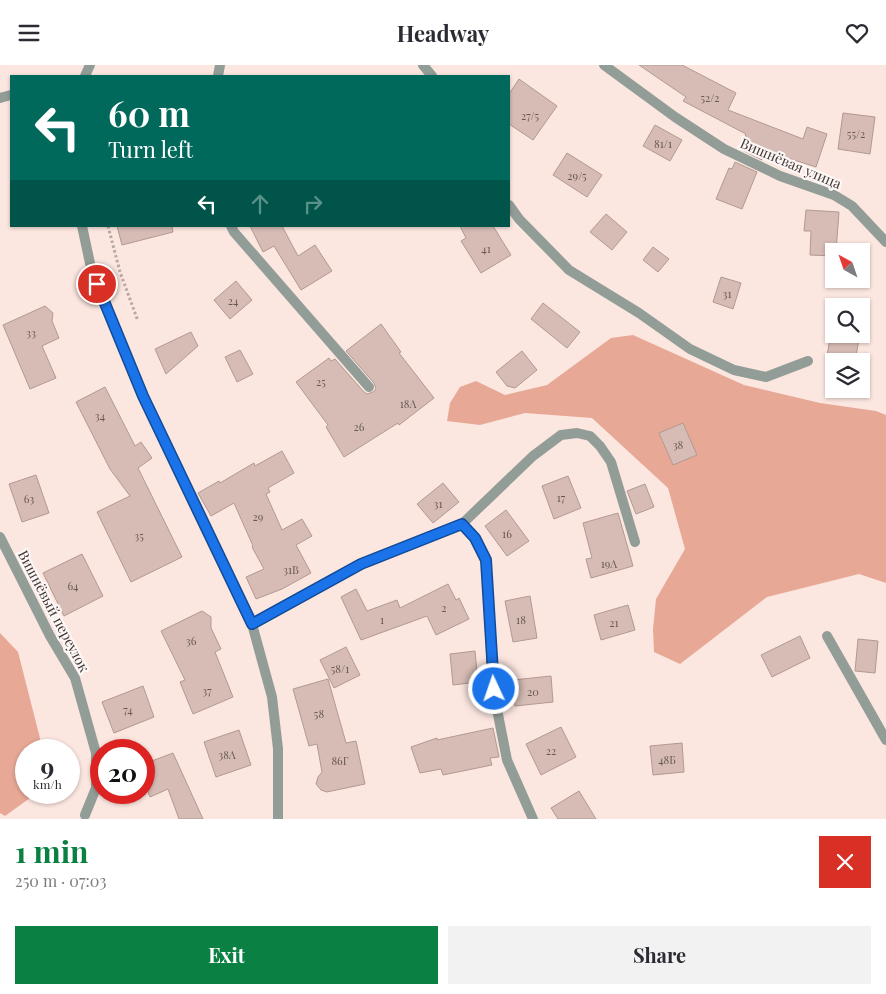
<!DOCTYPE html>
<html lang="en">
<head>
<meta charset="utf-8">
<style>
	:root { --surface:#fff; --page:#f2f2f3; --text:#2b2b33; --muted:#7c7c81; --accent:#0b8043 }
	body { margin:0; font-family:"Playfair Display",serif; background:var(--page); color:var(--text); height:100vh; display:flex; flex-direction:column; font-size:19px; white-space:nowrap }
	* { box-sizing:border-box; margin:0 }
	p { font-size:16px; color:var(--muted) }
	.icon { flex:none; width:28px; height:28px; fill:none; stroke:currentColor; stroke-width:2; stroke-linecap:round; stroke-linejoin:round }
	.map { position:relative; height:754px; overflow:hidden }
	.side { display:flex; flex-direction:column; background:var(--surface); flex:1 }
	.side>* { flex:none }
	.hud { position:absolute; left:10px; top:10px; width:500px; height:152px; border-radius:0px; box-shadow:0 1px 4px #0004; background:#00695c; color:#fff; overflow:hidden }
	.needle { width:32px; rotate:320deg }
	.controls { position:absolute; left:825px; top:178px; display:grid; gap:10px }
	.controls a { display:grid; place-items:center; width:45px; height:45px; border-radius:0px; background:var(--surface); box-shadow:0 1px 4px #0004; font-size:25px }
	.speed { position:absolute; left:15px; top:674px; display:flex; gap:10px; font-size:25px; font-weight:700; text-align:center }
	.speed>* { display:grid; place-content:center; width:65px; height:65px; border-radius:50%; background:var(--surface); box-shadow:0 1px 4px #0004; line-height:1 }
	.speed small { font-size:12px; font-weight:400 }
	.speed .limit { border:8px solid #d22; background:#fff; color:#111 }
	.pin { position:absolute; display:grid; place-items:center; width:42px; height:42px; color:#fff; margin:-21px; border:2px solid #fff; border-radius:50%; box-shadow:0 1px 5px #0007 }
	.me { position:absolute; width:55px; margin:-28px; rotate:357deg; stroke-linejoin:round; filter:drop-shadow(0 0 4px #0008) }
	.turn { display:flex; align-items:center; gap:18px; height:105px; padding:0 15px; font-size:22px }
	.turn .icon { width:65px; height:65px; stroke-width:2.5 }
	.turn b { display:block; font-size:35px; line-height:42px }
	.lanes { display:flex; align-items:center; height:48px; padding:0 15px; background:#0003; justify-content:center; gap:25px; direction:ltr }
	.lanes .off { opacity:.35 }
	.round { display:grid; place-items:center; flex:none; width:52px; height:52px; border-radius:0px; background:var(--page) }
	.overview { display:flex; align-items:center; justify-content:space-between; height:85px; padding:0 15px }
	h1 { font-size:30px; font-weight:700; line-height:38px; color:var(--accent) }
	.primary-button { display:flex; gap:10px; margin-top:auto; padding:10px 15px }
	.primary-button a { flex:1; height:58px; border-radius:0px; background:var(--accent); color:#fff; font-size:20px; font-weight:700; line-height:58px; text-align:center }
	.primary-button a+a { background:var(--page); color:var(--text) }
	header { display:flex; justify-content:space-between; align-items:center; height:65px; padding:0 15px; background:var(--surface); font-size:22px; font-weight:700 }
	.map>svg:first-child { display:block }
</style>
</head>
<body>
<header><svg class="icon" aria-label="menu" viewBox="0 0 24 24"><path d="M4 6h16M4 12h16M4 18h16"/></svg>Headway<svg class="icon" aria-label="heart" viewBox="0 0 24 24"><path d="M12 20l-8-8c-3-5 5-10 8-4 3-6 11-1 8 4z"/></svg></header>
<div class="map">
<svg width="886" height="754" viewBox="0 0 886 754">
	<rect width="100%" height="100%" fill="#fce6e0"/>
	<g fill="#e7a896">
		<polygon points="633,270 744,320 820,338 876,346 886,350 886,518 859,509 767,532 680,599 654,587 653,564 656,534 685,484 668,423 592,353 525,348 480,360 447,356 450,338 460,322 476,316 505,330 547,320 611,273"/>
		<polygon points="0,568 18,587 43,685 26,685 26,728 37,728 5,751 0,748"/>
	</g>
	<g fill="#d6bcb4" stroke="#b29992">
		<polygon points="639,0 682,0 736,28 728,45 803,74 807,62 827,69 816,102 765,86 762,95 740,84 746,69 683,36 686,32"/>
		<polygon points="519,14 557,41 533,75 509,59 509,29"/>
		<polygon points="843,48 875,52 870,89 838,84"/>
		<polygon points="655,60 682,75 670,96 643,81"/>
		<polygon points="567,88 602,110 587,132 553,110"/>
		<polygon points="735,97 757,107 742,144 716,134 729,103 732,104"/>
		<polygon points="806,145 839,147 836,186 834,186 834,191 810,190 811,166 804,166"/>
		<polygon points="606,149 627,167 612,185 590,167"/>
		<polygon points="117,161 172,161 173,167 122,180"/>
		<polygon points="250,161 282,161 298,191 315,180 332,206 301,225 274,181 263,187"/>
		<polygon points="460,161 493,161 511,190 481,208 461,176 466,173"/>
		<polygon points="653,182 669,194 658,207 643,195"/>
		<polygon points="721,212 741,218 733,244 713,237"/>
		<polygon points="236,216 252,235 230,254 214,235"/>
		<polygon points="543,238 580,267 567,283 531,254"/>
		<polygon points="45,241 53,248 52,256 59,273 42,281 56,313 30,324 3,260"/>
		<polygon points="381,259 401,287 399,288 434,333 399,360 398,358 344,392 326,362 328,360 296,317 329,293 331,296 335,294 364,327 367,329 373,327 376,324 374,318 346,286"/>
		<polygon points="191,267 198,281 166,309 155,284"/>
		<polygon points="831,269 860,269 855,296 826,296"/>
		<polygon points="240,285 253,309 237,317 225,292"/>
		<polygon points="522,286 537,305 515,323 507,321 496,307"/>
		<polygon points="105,322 135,381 141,377 152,393 138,403 182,492 131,517 97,447 130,431 110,404 76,337"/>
		<polygon points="683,358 697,390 673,400 659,368"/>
		<polygon points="282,386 294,408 268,423 270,427 266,429 282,465 302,454 312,471 296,480 311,508 282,524 256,534 246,512 264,504 252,482 253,481 234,438 211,451 198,428 219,416 220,418 254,398 255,401"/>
		<polygon points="36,410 49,448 22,457 9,419"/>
		<polygon points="568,411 581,443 554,454 542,421"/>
		<polygon points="443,418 459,437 433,458 417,439"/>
		<polygon points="645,419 654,442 636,449 627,426"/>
		<polygon points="506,445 529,476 507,491 485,461"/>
		<polygon points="618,448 633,501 591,513 586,494 592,493 583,458"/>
		<polygon points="82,489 103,531 64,551 43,508"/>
		<polygon points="448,519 456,535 459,533 469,554 436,570 427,551 361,575 341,532 356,524 367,546 397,535 400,543"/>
		<polygon points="530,531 537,573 513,577 505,536"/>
		<polygon points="628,540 635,565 601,575 594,550"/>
		<polygon points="202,546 211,552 211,563 221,584 215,587 233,632 193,649 180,617 185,615 161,566"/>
		<polygon points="800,571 810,593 772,612 761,590"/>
		<polygon points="858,574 878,576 875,608 855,606"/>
		<polygon points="346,582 360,610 334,623 320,595"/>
		<polygon points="475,586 478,617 453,620 450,589"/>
		<polygon points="551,611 553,637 515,641 513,615"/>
		<polygon points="328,614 346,678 356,676 365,719 327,727 321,725 316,719 318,712 322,707 317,679 309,681 293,624"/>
		<polygon points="143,621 154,652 114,668 102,637"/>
		<polygon points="561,662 576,692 541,710 526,679"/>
		<polygon points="493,663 499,692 490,693 492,700 443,710 441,704 420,708 411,682 437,673 437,675"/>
		<polygon points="239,665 251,700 216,712 204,677"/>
		<polygon points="682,678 684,707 653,710 650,681"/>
		<polygon points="173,688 203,754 179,754 168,724 150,732 144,717 144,699"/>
		<polygon points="579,726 596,754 558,754 551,743"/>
	</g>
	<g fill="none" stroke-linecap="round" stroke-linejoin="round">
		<polyline stroke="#b9a7a2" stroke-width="3" stroke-dasharray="2.5 2.5" stroke-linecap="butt" points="108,161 120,207 138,256"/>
		<g stroke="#939d98" stroke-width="10">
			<polyline points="218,11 220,0"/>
			<polyline points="231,161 234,167 369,322"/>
			<polyline points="462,459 475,473 486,495 493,624 507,695 533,754"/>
			<polyline points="252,559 361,499 462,459 533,391 561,370 577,368 590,371 600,381 611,397 635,477"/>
			<polyline points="827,571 886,675"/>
		</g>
		<g stroke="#939d98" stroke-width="10">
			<polyline points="423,0 432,11"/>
			<polyline points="604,0 675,52 724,84 780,111 834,130 852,141 886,177"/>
			<polyline points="0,33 11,30"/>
			<polyline points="509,140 519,154 569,205 639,248 690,284 734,305 766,312 808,296"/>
			<polyline points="0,472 50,571 75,613 96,688 96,723 85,750"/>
		</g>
		<g stroke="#939d98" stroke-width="10">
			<polyline points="85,11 90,0"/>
			<polyline points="82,161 91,203 143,331 252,559 272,632 278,684 278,754"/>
		</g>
	</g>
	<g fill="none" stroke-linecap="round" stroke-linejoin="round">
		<defs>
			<polyline id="route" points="97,219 143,331 252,559 361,499 462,459 475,473 486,495 494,624"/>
		</defs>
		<use href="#route" stroke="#114b97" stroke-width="12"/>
		<use href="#route" stroke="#1a73e8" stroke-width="9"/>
	</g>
	<g text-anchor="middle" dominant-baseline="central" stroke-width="4.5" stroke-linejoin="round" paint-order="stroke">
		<g font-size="11" fill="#675855">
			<text x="710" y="32">52/2</text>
			<text x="530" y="50">27/5</text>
			<text x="856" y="68">55/2</text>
			<text x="663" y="78">81/1</text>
			<text x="577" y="110">29/5</text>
			<text x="486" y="183">41</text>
			<text x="727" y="228">31</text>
			<text x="233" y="235">24</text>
			<text x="31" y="267">33</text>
			<text x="321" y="316">25</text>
			<text x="408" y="338">18А</text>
			<text x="100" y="350">34</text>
			<text x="359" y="361">26</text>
			<text x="678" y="379">38</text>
			<text x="561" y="432">17</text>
			<text x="29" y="433">63</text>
			<text x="438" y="438">31</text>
			<text x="258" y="451">29</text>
			<text x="507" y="468">16</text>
			<text x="139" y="470">35</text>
			<text x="609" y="498">19А</text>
			<text x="291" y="504">31В</text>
			<text x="73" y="520">64</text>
			<text x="444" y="542">2</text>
			<text x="382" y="554">1</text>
			<text x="521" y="554">18</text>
			<text x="614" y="557">21</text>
			<text x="191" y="575">36</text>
			<text x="340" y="603">58/1</text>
			<text x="207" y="625">37</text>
			<text x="533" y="626">20</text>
			<text x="128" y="644">74</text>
			<text x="319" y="648">58</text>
			<text x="551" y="685">22</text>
			<text x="227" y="689">38А</text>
			<text x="667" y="694">48Б</text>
			<text x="340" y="695">86Г</text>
		</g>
		<g font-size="14" fill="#423735" stroke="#fdf8f6">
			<text transform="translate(791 98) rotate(23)">Вишнёвая улица</text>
			<text transform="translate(54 546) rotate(62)">Вишнёвый переулок</text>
		</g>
	</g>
</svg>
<div class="controls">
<a><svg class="needle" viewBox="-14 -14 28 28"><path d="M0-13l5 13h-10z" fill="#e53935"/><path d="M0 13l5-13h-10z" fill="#7c7c81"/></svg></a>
<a><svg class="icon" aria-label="search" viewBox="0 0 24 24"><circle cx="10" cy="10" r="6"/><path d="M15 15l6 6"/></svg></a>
<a><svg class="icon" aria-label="layers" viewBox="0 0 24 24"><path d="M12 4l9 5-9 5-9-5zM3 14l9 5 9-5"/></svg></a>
</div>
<div class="speed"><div>9<small>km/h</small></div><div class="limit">20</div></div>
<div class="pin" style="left:97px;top:219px;background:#d93025"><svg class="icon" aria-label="arrive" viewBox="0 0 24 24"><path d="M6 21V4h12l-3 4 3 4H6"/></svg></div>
<svg class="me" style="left:494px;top:624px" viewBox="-20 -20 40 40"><circle r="17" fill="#1a73e8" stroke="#fff" stroke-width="3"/><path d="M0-11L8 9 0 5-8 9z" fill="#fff"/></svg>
<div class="hud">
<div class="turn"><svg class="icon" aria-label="left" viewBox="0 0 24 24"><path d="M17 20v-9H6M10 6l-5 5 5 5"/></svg><div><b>60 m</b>Turn left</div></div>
<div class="lanes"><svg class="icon" aria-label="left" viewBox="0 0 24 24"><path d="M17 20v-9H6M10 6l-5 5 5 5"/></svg><svg class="icon off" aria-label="ahead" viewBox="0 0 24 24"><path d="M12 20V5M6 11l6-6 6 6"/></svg><svg class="icon off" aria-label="right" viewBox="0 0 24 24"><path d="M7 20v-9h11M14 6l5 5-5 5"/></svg></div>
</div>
</div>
<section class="side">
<div class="overview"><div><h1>1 min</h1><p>250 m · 07:03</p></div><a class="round" style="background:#d93025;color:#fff"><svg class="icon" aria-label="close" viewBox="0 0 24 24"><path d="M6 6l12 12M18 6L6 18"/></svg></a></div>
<div class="primary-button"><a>Exit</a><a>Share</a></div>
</section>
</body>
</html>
